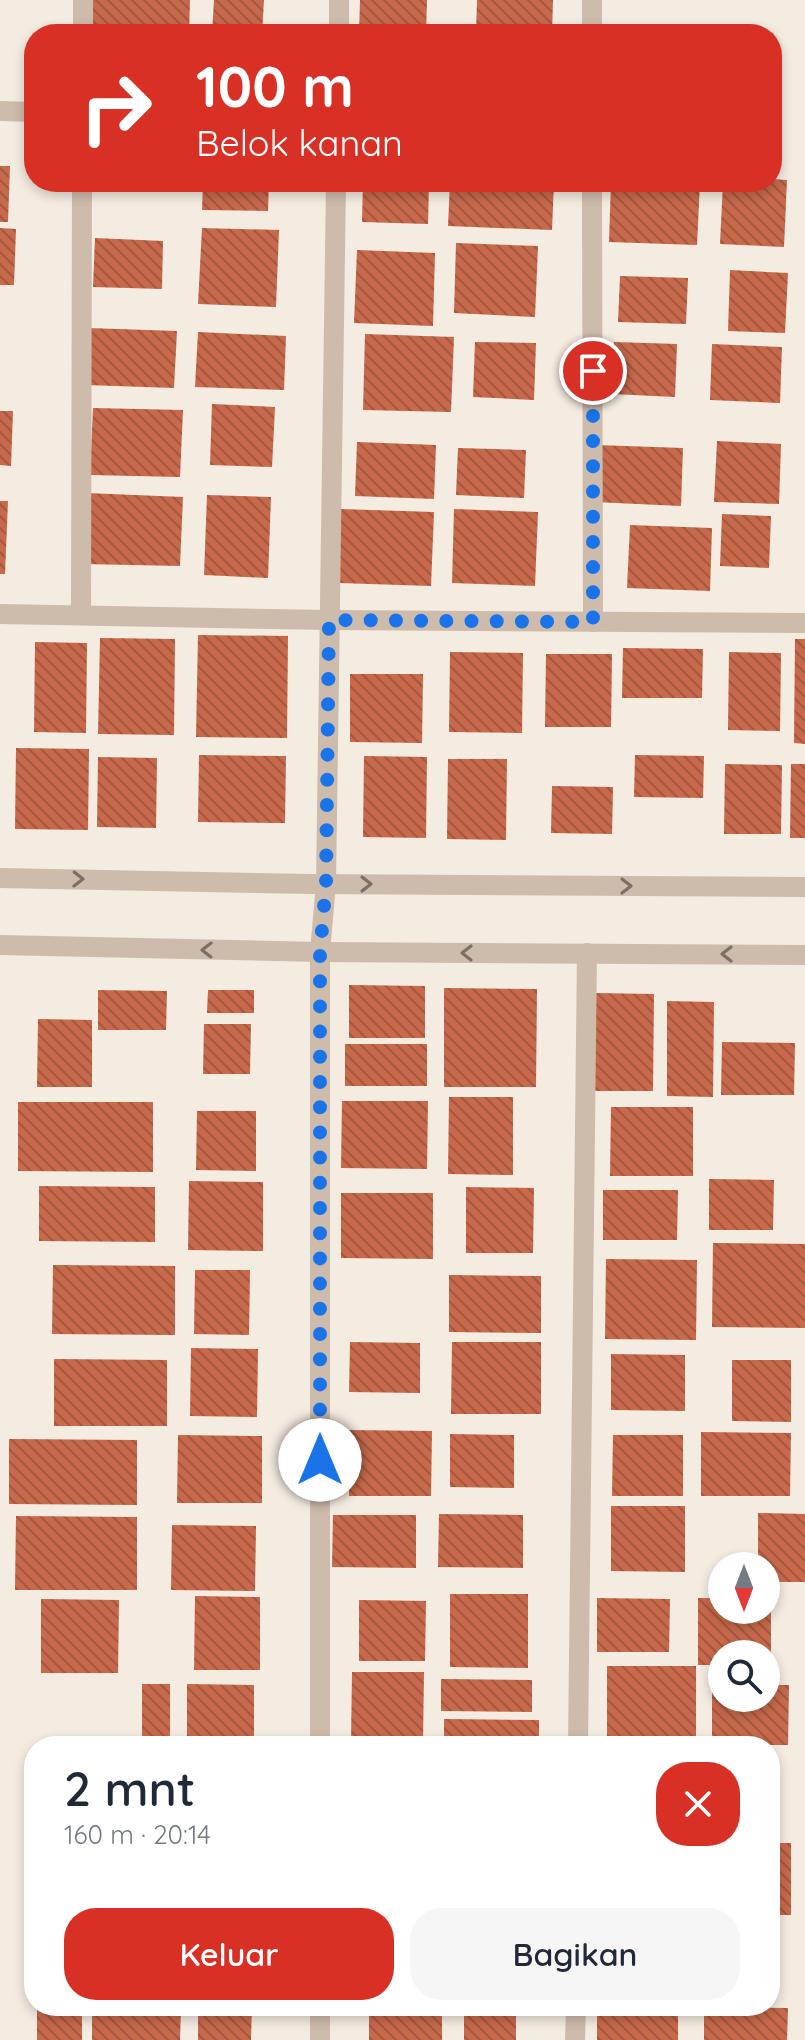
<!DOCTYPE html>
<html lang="id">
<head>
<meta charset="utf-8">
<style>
	:root { --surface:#fff; --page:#f6f6f7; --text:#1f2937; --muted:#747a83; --accent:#d93025 }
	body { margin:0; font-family:Quicksand,sans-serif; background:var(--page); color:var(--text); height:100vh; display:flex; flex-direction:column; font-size:30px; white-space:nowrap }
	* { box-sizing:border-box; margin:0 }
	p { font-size:26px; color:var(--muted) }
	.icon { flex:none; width:44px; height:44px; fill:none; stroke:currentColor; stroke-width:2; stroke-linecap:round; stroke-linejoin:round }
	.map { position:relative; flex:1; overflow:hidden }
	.sheet { position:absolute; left:24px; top:1736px; width:756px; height:280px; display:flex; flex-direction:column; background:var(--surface); border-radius:32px; box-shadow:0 4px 12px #0003 }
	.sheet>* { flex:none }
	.banner { position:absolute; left:24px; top:24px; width:758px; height:168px; border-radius:32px; box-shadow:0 4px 12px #0003; background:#d93025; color:#fff; overflow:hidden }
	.needle { width:52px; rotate:180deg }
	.buttons { position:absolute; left:708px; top:1552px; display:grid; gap:16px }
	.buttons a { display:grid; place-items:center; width:72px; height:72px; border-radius:50%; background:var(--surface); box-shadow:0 4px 12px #0003; font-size:40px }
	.pin { position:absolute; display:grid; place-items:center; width:68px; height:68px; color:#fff; margin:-34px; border:4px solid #fff; border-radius:50%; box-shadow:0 2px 8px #0007 }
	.me { position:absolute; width:88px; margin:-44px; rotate:0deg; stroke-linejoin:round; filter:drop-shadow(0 0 6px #0008) }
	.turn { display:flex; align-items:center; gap:28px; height:168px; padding:0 40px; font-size:36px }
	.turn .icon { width:104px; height:104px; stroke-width:2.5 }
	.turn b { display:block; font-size:56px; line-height:68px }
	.round { display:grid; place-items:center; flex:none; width:84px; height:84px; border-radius:32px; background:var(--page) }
	.overview { display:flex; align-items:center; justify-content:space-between; height:136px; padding:0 40px }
	h1 { font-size:48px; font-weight:600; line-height:60px }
	.button { display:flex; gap:16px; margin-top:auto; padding:16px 40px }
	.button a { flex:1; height:92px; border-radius:32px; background:var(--accent); color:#fff; font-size:32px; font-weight:600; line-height:92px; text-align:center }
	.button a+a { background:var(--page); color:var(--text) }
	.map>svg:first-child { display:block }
</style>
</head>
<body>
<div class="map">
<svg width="805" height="2040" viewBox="0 0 805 2040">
	<defs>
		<pattern id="building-back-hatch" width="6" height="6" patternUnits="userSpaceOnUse" patternTransform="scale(2)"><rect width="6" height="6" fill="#c8694b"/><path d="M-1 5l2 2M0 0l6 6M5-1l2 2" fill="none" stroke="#a4573f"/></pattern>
	</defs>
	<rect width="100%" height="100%" fill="#f4ebe1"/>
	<g fill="url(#building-back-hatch)">
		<polygon points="86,0 190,0 189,34 84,34"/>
		<polygon points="214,0 264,0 262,34 212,34"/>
		<polygon points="360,0 427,0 426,34 359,34"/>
		<polygon points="477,0 553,0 552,34 476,34"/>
		<polygon points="0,166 10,166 8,222 0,222"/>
		<polygon points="772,179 787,180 784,247 720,244 723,182 772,182"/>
		<polygon points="203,182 269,182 268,211 202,210"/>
		<polygon points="363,182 429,182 428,224 362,222"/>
		<polygon points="450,182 554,182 552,230 448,226"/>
		<polygon points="611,182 700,182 697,245 609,242"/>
		<polygon points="0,228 16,229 14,285 0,285"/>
		<polygon points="202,228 279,230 276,307 198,304"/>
		<polygon points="95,238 163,241 162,289 93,287"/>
		<polygon points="456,243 538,246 535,317 454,313"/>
		<polygon points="357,250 435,253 433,326 354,323"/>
		<polygon points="730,270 788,273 785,333 728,331"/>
		<polygon points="620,276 688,278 686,324 618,322"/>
		<polygon points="88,328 177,331 174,388 86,385"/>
		<polygon points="198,332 286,336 284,390 195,387"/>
		<polygon points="365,334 454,337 451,412 363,410"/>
		<polygon points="475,342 536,343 534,400 473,397"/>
		<polygon points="614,342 677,344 675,397 612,394"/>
		<polygon points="712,344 782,347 780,403 710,400"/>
		<polygon points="212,404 275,407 272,467 210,465"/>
		<polygon points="93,408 183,410 180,477 90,475"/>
		<polygon points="0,411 13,411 11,466 0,465"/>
		<polygon points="717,441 781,444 779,504 714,502"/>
		<polygon points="357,442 436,445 434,499 355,496"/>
		<polygon points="597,445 683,448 681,506 594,502"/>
		<polygon points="458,448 526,450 524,498 456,495"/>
		<polygon points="86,493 183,497 180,566 84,564"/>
		<polygon points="207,495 271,497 268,578 204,575"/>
		<polygon points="0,501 8,501 5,574 0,574"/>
		<polygon points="340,509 434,512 431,586 339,583"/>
		<polygon points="454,509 538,512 535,586 452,583"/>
		<polygon points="722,514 771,516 769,568 720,566"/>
		<polygon points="630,525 712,528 710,591 627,588"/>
		<polygon points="198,635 288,636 287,738 196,737"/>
		<polygon points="100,638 175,639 174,735 98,734"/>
		<polygon points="795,639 805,639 805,744 794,743"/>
		<polygon points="35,642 87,643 86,733 34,732"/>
		<polygon points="623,648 703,649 702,698 622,698"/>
		<polygon points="450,652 523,653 522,733 449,732"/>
		<polygon points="729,652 781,653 780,731 728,730"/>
		<polygon points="546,654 612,654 611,727 545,727"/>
		<polygon points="350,674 423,674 422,743 350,742"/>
		<polygon points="16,748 89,749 88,830 15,829"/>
		<polygon points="199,755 286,756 285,823 198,822"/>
		<polygon points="635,755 704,756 703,798 634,797"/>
		<polygon points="364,756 427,757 426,838 363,837"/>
		<polygon points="98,757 157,758 156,828 97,827"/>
		<polygon points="448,759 507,759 506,840 447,839"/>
		<polygon points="725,764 782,765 781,834 724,834"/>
		<polygon points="791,764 805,764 805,838 790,838"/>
		<polygon points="552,786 613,787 612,834 551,833"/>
		<polygon points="349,985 425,986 425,1038 349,1038"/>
		<polygon points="444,988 537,989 536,1087 444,1087"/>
		<polygon points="98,990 167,991 166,1030 98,1030"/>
		<polygon points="208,990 254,990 254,1013 207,1013"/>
		<polygon points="595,993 654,994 653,1091 594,1091"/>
		<polygon points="667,1001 714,1002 713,1097 667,1096"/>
		<polygon points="38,1019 92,1020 92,1087 37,1087"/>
		<polygon points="204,1024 251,1024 250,1074 203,1074"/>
		<polygon points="722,1042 795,1043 794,1095 721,1095"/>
		<rect x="345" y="1044" width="82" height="42"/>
		<polygon points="449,1097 513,1097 513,1175 448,1174"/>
		<polygon points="342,1101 428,1101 427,1169 341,1168"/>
		<polygon points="18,1102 153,1102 153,1172 18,1171"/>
		<polygon points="611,1107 693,1107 693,1176 610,1176"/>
		<polygon points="197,1111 256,1111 256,1171 196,1170"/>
		<polygon points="709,1179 774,1180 773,1230 709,1230"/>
		<polygon points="189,1181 263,1182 263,1251 188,1250"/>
		<polygon points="39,1186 155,1187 155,1242 39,1241"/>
		<polygon points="466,1187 534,1188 533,1253 466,1253"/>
		<polygon points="603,1190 678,1190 677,1240 603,1240"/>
		<polygon points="341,1193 433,1193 433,1259 341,1258"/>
		<polygon points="713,1243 805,1244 805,1328 712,1327"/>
		<polygon points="606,1259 697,1260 696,1340 605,1339"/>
		<polygon points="53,1265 175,1266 175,1335 52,1334"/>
		<polygon points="195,1270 250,1270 249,1335 194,1334"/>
		<polygon points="449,1275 541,1276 541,1333 449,1332"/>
		<polygon points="350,1342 420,1343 420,1393 349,1392"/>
		<polygon points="452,1342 541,1342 541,1414 451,1414"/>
		<polygon points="191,1348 258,1349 257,1417 190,1416"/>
		<polygon points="611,1354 685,1355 685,1411 611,1410"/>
		<polygon points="54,1359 167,1360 167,1426 54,1426"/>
		<polygon points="732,1360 791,1360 791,1422 732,1421"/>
		<polygon points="349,1430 432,1431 431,1496 349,1496"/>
		<polygon points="701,1432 791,1433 790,1496 701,1496"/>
		<polygon points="450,1434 514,1435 514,1488 450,1487"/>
		<polygon points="178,1435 262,1436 262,1503 177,1503"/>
		<polygon points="613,1435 683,1435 683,1496 612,1496"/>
		<polygon points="9,1439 137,1440 137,1505 9,1504"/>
		<polygon points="611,1506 685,1506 685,1572 611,1571"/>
		<polygon points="758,1513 805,1514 805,1582 766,1582 766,1566 758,1566"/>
		<polygon points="439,1514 523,1515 523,1568 438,1567"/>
		<polygon points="333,1515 416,1515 416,1568 332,1567"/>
		<polygon points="16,1516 137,1517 137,1590 15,1590"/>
		<polygon points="172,1525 256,1526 255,1591 171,1590"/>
		<polygon points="450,1594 528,1594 528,1668 450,1667"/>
		<polygon points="195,1596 260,1597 260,1670 194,1670"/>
		<polygon points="597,1598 670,1599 669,1652 597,1652"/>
		<polygon points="698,1598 722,1598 722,1610 766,1610 766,1599 771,1599 771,1666 766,1666 766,1654 722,1654 722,1665 698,1665"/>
		<polygon points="41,1599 119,1600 118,1673 41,1673"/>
		<polygon points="359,1600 426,1601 425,1661 359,1661"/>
		<polygon points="607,1666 696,1666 696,1743 607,1742"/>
		<polygon points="352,1672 424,1672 423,1742 351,1742"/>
		<polygon points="441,1679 532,1680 532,1712 441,1711"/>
		<rect x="142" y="1684" width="28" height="62"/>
		<polygon points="187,1684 254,1685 254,1741 187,1740"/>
		<polygon points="712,1684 722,1684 722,1698 766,1698 766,1685 789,1685 788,1745 712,1745"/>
		<polygon points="444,1719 539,1720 539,1746 444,1746"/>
		<rect x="770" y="1764" width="4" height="55"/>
		<rect x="770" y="1843" width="21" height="72"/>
		<rect x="770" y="1930" width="5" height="54"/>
		<rect x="37" y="2006" width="45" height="34"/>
		<polygon points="198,2006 252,2006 251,2040 198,2040"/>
		<rect x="369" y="2006" width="73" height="34"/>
		<rect x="597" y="2006" width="81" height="34"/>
		<polygon points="92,2007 181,2008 180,2040 92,2040"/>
		<polygon points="704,2007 788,2008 787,2040 704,2040"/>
		<rect x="464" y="2012" width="52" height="28"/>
	</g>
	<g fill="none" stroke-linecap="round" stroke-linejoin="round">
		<g stroke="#cdbbac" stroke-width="20">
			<polyline points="83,0 83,34"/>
			<polyline points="592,0 592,34"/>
			<polyline points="339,34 339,0"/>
			<polyline points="0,111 34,112"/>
			<polyline points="592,182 593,622"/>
			<polyline points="0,614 329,620 805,623"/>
			<polyline points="81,615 82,182"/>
			<polyline points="0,878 311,884 805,887"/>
			<polyline points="0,945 320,952 805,955"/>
			<polyline points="320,1746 320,952 326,884 336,182"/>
			<polyline points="578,1746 587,953"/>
			<polyline points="320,2006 320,2040"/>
			<polyline points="575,2040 576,2006"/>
		</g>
	</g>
	<defs><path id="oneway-chevron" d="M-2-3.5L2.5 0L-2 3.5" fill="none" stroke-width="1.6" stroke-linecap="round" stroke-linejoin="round" transform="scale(2)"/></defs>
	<g stroke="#7d6f65">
		<use href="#oneway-chevron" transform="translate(78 879) rotate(1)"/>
		<use href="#oneway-chevron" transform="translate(366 884)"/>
		<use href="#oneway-chevron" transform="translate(626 886)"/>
		<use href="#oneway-chevron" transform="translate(207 950) rotate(-179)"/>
		<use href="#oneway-chevron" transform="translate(467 953) rotate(-180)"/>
		<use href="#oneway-chevron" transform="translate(727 954) rotate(-180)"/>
	</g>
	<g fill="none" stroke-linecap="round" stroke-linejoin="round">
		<polyline stroke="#1a73e8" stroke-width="14" stroke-dasharray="0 25.2" points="320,1460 320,952 326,884 329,620 593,622 593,371"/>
	</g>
</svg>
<div class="buttons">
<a><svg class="needle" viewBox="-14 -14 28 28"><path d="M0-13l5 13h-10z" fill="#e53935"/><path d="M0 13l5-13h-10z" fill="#747a83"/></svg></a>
<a><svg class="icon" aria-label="search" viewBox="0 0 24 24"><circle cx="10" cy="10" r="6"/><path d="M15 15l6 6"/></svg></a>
</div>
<div class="pin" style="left:593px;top:371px;background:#d93025"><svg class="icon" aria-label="arrive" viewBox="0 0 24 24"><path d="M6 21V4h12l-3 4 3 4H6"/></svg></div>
<svg class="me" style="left:320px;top:1460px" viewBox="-20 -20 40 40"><circle r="19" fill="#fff"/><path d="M0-13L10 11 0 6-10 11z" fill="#1a73e8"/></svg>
<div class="banner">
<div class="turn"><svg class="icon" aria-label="right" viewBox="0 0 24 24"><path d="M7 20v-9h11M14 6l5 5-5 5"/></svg><div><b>100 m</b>Belok kanan</div></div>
</div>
<section class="sheet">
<div class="overview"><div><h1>2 mnt</h1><p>160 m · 20:14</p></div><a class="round" style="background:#d93025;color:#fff"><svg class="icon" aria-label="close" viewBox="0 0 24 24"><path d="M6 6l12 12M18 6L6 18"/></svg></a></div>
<div class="button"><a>Keluar</a><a>Bagikan</a></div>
</section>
</div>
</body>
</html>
